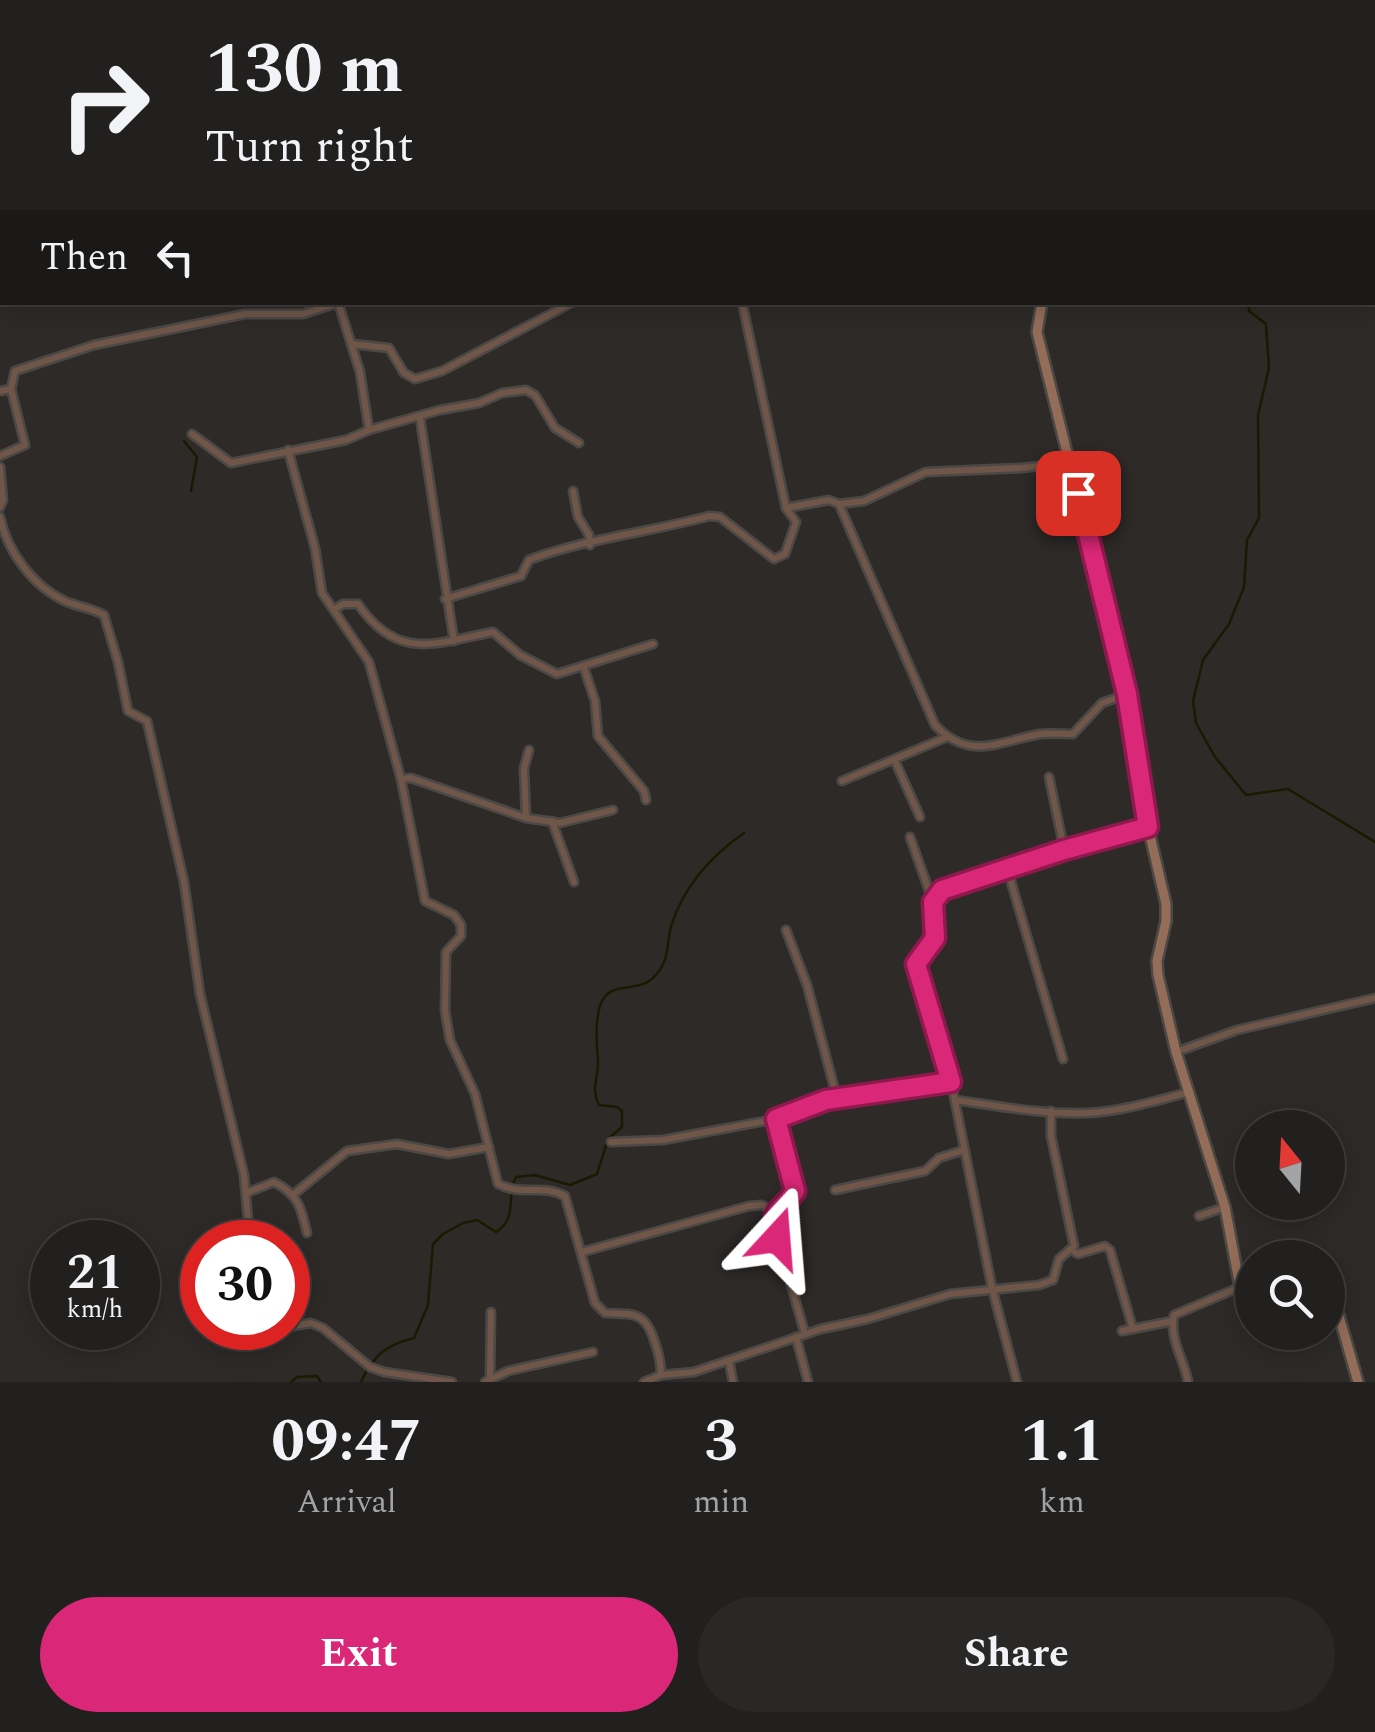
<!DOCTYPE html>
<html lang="en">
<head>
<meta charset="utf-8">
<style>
	:root { --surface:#22201e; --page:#2a2827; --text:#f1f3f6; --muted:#a2a3a4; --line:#3f3e3c; --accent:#db2777 }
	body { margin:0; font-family:Spectral,serif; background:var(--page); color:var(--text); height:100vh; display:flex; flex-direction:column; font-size:38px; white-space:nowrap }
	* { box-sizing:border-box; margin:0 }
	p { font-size:32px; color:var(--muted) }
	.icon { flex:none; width:55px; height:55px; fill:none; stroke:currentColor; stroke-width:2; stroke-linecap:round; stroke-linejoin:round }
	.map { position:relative; height:1382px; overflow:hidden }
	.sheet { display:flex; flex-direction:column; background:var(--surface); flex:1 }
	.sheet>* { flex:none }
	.hud { position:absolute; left:0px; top:0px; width:1375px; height:305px; box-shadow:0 5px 25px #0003,0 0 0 2px var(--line); background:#22201e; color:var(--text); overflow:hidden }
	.needle { width:65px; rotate:342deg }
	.tools { position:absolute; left:1235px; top:1110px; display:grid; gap:20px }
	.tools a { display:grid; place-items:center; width:110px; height:110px; border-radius:50%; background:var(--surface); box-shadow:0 5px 25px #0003,0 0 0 2px var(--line); font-size:50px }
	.speed { position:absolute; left:30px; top:1220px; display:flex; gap:20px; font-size:50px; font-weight:700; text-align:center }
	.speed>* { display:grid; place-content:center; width:130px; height:130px; border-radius:50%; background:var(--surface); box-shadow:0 5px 25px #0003,0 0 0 2px var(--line); line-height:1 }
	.speed small { font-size:25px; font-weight:400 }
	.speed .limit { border:15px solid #d22; background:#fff; color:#111 }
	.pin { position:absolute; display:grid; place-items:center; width:85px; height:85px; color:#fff; margin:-42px; border-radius:20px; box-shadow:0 5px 15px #0006 }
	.me { position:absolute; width:110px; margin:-55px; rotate:19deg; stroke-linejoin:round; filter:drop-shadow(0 0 8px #0008) }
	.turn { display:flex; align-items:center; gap:35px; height:210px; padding:0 40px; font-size:45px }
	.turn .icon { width:130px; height:130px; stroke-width:2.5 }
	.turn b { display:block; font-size:70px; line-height:85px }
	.then { display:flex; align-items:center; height:95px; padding:0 40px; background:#0003; gap:20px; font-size:38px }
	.eta { display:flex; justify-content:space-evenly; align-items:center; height:170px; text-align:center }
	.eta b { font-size:60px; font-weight:700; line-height:70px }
	.primary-button { display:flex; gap:20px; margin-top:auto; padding:20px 40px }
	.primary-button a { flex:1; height:115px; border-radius:60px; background:var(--accent); color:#fff; font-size:40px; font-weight:700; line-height:115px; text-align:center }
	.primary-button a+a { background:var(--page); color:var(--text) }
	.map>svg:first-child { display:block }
</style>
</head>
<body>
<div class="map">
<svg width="1375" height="1382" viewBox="0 0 1375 1382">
	<rect width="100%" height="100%" fill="#2d2a28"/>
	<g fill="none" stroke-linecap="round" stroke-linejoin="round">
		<g stroke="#1b1a00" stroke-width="2.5">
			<polyline points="1193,2 1194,0"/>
			<polyline points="1248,302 1249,311 1266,324 1269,368 1258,415 1259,518 1247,540 1244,587 1229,624 1203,660 1193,701 1196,723 1215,757 1246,795 1288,789 1375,842"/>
			<polyline points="184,441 197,457 191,491"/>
			<path d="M372 1364C380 1349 398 1342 414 1338L428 1305 433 1244 443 1234 463 1223 477 1220 496 1232C519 1217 505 1198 516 1177L535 1175 570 1185 597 1174 608 1139 622 1127V1111L617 1107 599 1105C590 1086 599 1079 598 1060 587 947 641 1016 664 962 669 950 668 935 672 923 685 885 711 856 744 833"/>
			<polyline points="291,1382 297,1377 317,1376 321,1382"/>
			<polyline points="361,1382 367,1370"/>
		</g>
		<defs>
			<g id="street">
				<polyline points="67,0 68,2"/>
				<polyline points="96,0 96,2"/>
				<polyline points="274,0 275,2"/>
				<polyline points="575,0 576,2"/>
				<polyline points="418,2 427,0"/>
				<polyline points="0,89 2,89"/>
				<polyline points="0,147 2,146"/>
				<polyline points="338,302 360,372 369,430"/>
				<path d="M742 302 786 508 829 500 839 504 935 725C970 762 999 741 1040 734 1051 733 1062 734 1073 734L1102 703 1127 694"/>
				<polyline points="352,344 389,348 404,373 415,379 442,371 573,302"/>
				<polyline points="0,391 11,389"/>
				<polyline points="420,418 454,641"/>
				<polyline points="192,434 231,463 346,440 369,430 440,410 479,403 502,393 526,390 535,395 555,428 579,443"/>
				<path d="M288 450 315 548 322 593 369 662 401 779 425 901 454 915 461 925V936L446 952 445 1011 450 1040 475 1094 498 1184C526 1197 540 1183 565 1196L595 1303 605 1313C635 1314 646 1312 655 1343 659 1354 661 1363 661 1375"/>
				<polyline points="0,456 25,445 11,389 15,371 94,345 245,314 303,314 338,303"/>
				<polyline points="0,467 3,500 0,507"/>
				<polyline points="573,491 578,517 589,535 590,545"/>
				<polyline points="839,504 864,501 926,472 1021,468 1069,463"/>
				<path d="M0 517C7 551 33 587 67 602 80 607 91 608 104 615L118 662 128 711 147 721 184 882 200 994 244 1175 250 1242"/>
				<path d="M445 599 521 576 529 560C584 539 651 532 709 516L720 517 774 559 785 554 796 522 786 508"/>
				<path d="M335 609 343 604H358C398 662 436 643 493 632L520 655 557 674 653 644"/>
				<polyline points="584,668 595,701 598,736 644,791 646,800"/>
				<polyline points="895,761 920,817"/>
				<polyline points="1049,777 1064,849"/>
				<polyline points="401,779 411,778 526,818 560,823 613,810"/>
				<polyline points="842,781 947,737"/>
				<polyline points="526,817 524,768 529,750"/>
				<polyline points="552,821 574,882"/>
				<polyline points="910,837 933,902"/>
				<polyline points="1007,868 1063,1059"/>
				<polyline points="786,930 807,985 837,1098"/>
				<polyline points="1176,1052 1237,1030 1375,998"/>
				<path d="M955 1100C999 1106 1044 1115 1088 1113 1122 1111 1156 1101 1189 1092"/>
				<path d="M776 1119 795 1191C789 1203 777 1206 772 1218L805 1334"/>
				<polyline points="611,1142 663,1140 776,1119 837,1098 951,1081"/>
				<polyline points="835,1190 925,1171 939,1158 964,1150"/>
				<path d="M246 1193 274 1182C298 1194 301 1207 307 1233"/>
				<polyline points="294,1194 347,1151 397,1144 449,1154 489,1147"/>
				<polyline points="1199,1216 1225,1207"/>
				<polyline points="1072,1250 1078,1254 1105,1246 1110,1250 1133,1329"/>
				<polyline points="582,1252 749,1206 762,1205 775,1212"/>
				<polyline points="288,1327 311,1323 323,1328 370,1367 384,1372 452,1382"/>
				<polyline points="1122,1331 1173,1321"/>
				<polyline points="796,1337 808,1382"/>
				<polyline points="729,1361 733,1382"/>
				<polyline points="490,1378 491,1312"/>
				<polyline points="485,1382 508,1371 593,1352"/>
				<polyline points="644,1382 661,1375 694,1372 821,1329 868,1319 950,1294 1039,1285 1053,1280 1059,1259 1074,1246 1051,1136 1051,1111"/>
				<polyline points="1017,1382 992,1288 951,1081 917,964 935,939 933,902 942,890 1064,849 1148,827"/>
				<path d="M1188 1382C1184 1359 1169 1339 1174 1315L1240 1287"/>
			</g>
			<g id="secondary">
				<polyline points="1067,2 1068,0"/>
				<polyline points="1042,302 1037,332 1127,694 1148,827 1166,904 1166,921 1157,961 1158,975 1176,1052 1225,1207 1240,1287 1247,1304 1252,1308"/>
				<polyline points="1328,1278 1358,1382"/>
			</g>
		</defs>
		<use href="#street" stroke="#4b4846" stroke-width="11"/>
		<use href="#secondary" stroke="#4b4846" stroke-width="14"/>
		<use href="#street" stroke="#6f5649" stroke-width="6"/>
		<use href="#secondary" stroke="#946d59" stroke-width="9"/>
	</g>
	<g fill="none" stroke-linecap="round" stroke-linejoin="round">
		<defs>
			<path id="route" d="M777 1238C769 1205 781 1214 795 1191L776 1119 826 1100 951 1082 916 964 935 938 933 902 942 890 1064 850 1148 827 1127 694 1078 493"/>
		</defs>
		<use href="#route" stroke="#8e194d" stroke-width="25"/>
		<use href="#route" stroke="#db2777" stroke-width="18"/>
	</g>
</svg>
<div class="tools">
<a><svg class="needle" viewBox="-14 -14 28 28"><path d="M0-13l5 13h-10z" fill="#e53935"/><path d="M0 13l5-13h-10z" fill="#a2a3a4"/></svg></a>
<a><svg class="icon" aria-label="search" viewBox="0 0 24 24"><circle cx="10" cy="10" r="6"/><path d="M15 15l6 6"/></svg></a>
</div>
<div class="speed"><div>21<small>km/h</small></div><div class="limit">30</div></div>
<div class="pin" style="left:1078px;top:493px;background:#d93025"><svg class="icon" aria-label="arrive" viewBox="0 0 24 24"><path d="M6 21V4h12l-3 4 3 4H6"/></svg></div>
<svg class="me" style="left:777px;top:1238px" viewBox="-20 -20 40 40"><path d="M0-17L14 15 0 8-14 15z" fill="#db2777" stroke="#fff" stroke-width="4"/></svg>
<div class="hud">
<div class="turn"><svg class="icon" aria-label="right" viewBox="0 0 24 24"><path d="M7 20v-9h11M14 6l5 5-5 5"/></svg><div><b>130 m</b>Turn right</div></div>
<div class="then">Then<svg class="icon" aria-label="left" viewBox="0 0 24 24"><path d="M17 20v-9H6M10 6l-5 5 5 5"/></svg></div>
</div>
</div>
<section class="sheet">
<div class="eta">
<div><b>09:47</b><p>Arrival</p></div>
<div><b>3</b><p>min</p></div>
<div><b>1.1</b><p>km</p></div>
</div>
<div class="primary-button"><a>Exit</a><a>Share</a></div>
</section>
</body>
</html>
